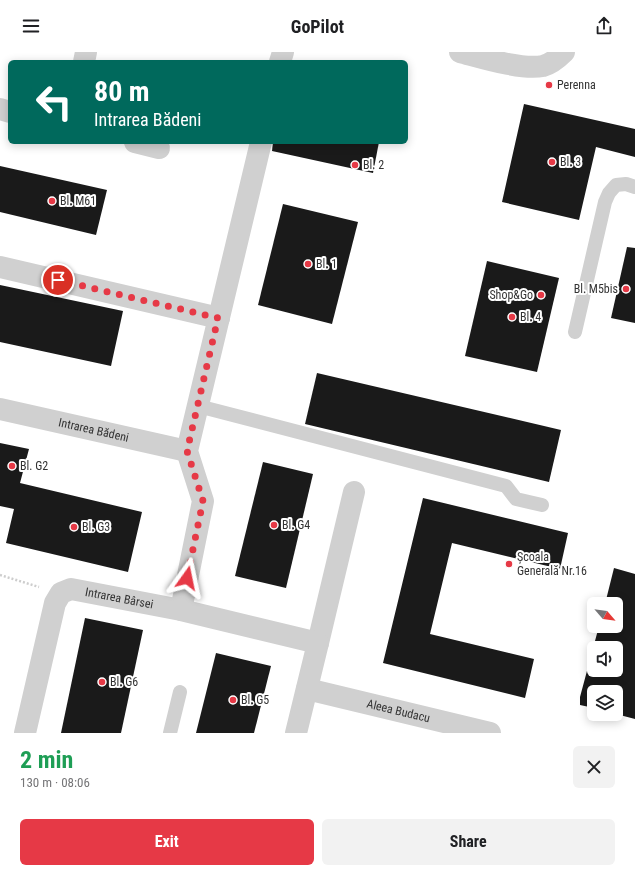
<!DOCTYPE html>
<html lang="en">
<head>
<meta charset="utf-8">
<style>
	:root { --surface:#fff; --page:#f2f2f2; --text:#202124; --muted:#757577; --accent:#e63946 }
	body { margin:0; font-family:"Roboto Condensed",sans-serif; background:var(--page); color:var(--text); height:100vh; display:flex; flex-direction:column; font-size:15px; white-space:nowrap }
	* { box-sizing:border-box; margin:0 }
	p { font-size:13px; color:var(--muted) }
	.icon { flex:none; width:22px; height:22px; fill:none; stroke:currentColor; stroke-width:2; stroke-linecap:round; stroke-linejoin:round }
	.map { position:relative; height:681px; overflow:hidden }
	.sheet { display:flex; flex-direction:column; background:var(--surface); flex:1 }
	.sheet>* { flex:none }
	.hud { position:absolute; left:8px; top:8px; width:400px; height:84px; border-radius:6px; box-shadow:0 2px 10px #0003; background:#00695c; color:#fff; overflow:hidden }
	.needle { width:26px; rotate:118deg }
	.fabs { position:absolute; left:587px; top:545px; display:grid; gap:8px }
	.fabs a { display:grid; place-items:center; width:36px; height:36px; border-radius:6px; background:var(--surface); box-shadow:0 2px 10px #0003; font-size:20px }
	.pin { position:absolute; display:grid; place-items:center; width:34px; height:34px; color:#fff; margin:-17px; border:2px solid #fff; border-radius:50%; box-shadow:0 1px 4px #0007 }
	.me { position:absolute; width:44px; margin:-22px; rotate:12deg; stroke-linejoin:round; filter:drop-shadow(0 0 3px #0008) }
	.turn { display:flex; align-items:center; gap:14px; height:84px; padding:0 20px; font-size:18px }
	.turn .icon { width:52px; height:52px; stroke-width:2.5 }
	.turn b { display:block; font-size:28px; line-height:34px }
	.round { display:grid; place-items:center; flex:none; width:42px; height:42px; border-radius:6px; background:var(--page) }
	.summary { display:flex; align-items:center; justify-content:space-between; height:68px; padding:0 20px }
	h1 { font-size:24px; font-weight:700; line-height:30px; color:#1e9e55 }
	.action { display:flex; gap:8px; margin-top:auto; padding:8px 20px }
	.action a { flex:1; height:46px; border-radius:6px; background:var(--accent); color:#fff; font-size:16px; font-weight:700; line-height:46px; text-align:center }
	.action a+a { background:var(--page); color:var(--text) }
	header { display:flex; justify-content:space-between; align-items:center; height:52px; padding:0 20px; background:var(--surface); font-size:18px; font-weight:700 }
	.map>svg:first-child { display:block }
</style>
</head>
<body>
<header><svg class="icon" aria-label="menu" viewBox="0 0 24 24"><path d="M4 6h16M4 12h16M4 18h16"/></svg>GoPilot<svg class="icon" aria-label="share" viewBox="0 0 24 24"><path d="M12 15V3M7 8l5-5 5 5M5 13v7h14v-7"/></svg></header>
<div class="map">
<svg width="635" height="681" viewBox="0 0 635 681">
	<rect width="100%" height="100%" fill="#fff"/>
	<g fill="#1a1a1a" fill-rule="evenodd">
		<polygon points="524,52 635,77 635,105 596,95 579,168 502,150"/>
		<polygon points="273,90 379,90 373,121 272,99"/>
		<polygon points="0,114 107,138 96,183 0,160"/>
		<polygon points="283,152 358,170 332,272 258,253"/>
		<polygon points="627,195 635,196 635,271 611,266"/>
		<polygon points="487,209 559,226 537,320 465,304"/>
		<polygon points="0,233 123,259 111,314 0,290"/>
		<polygon points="317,321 561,378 549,430 305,372"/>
		<polygon points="0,391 29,397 20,431 142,460 128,520 6,491 14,457 0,454"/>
		<polygon points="263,410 313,422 286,536 235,524"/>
		<polygon points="423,446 568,481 560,517 452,491 430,582 534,607 525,646 383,611"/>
		<path d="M614 516 635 522V667L616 662V640H594V656L580 653V645L599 574H616V552H605ZM594 596H616V618H594Z"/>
		<polygon points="85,566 143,578 121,681 61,681"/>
		<polygon points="216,601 271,614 254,681 196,681"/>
	</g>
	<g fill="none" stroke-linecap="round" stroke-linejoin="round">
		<polyline stroke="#cdcdcd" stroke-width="2.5" stroke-dasharray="2 2" stroke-linecap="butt" points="0,523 39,535"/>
		<g stroke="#d0d0d0" stroke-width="14">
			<polyline points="575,280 605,150 609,141 616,133 626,132 635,135"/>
			<polyline points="198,354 506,434 516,447 542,453"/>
			<polyline points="170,681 180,640"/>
		</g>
		<g stroke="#d0d0d0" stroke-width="22">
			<path d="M460 0C483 6 521 18 543 14 551 12 558 6 564 0"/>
			<polyline points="84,10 86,0"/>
			<polyline points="280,10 283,0"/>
			<polyline points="0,57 10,60"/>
			<polyline points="135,90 159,96"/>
			<polyline points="0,215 219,266"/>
			<path id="s1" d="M0 357 187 399"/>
			<polyline points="181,558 203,449 187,399 261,90"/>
			<polyline points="318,591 354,440"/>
			<path id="s2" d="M307 637 490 681"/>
			<path id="s3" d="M25 681 55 551 61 541 71 537 181 558 318 591 296 681"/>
		</g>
	</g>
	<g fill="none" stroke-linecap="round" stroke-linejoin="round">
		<polyline stroke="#e63946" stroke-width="7" stroke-dasharray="0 12.6" points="58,228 218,266 187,399 203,449 187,526"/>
	</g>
	<g fill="#e63946" stroke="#fff" stroke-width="1.5">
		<circle cx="549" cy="33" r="4"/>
		<circle cx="552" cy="110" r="4"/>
		<circle cx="355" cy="113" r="4"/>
		<circle cx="52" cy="149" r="4"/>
		<circle cx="308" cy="212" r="4"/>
		<circle cx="626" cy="237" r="4"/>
		<circle cx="541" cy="243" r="4"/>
		<circle cx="512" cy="265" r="4"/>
		<circle cx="12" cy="414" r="4"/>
		<circle cx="274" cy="473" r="4"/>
		<circle cx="74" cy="475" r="4"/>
		<circle cx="509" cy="512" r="4"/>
		<circle cx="102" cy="630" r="4"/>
		<circle cx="233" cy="648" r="4"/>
	</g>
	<g text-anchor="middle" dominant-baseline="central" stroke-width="4" stroke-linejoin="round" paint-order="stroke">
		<g font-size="12" fill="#333" stroke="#fff" text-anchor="start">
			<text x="557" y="33">Perenna</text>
			<text x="560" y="110">Bl. 3</text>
			<text x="363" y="113">Bl. 2</text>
			<text x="60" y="149">Bl. M61</text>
			<text x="316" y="212">Bl. 1</text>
			<text x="618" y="237" text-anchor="end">Bl. M5bis</text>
			<text x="533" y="243" text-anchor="end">Shop&amp;Go</text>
			<text x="520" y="265">Bl. 4</text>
			<text x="20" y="414">Bl. G2</text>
			<text x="282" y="473">Bl. G4</text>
			<text x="82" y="475">Bl. G3</text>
			<text x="517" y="505">Școala<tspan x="517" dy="14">Generală Nr.16</tspan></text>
			<text x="110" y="630">Bl. G6</text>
			<text x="241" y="648">Bl. G5</text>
		</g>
		<g font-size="12" fill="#333" stroke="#fff">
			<text stroke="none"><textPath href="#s1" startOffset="96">Intrarea Bădeni</textPath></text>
			<text stroke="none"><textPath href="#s3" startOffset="205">Intrarea Bârsei</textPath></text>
			<text stroke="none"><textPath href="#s2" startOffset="94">Aleea Budacu</textPath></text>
		</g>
	</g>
</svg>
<div class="fabs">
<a><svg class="needle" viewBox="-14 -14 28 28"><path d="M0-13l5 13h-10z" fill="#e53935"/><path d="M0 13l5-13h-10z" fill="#757577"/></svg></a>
<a><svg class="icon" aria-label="sound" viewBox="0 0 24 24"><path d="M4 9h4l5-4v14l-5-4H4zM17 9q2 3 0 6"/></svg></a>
<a><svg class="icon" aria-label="layers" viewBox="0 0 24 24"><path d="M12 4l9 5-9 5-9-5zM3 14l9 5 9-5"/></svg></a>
</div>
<div class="pin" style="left:58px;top:228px;background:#d93025"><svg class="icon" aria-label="arrive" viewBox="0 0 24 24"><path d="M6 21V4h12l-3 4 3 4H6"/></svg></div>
<svg class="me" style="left:187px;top:526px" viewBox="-20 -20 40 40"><path d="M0-17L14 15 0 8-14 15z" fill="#e63946" stroke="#fff" stroke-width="4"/></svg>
<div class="hud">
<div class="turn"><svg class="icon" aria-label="left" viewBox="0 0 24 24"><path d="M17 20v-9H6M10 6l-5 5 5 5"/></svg><div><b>80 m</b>Intrarea Bădeni</div></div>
</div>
</div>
<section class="sheet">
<div class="summary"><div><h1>2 min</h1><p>130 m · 08:06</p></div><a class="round"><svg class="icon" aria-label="close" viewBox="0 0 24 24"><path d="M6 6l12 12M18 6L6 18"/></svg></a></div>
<div class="action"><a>Exit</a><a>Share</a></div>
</section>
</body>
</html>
